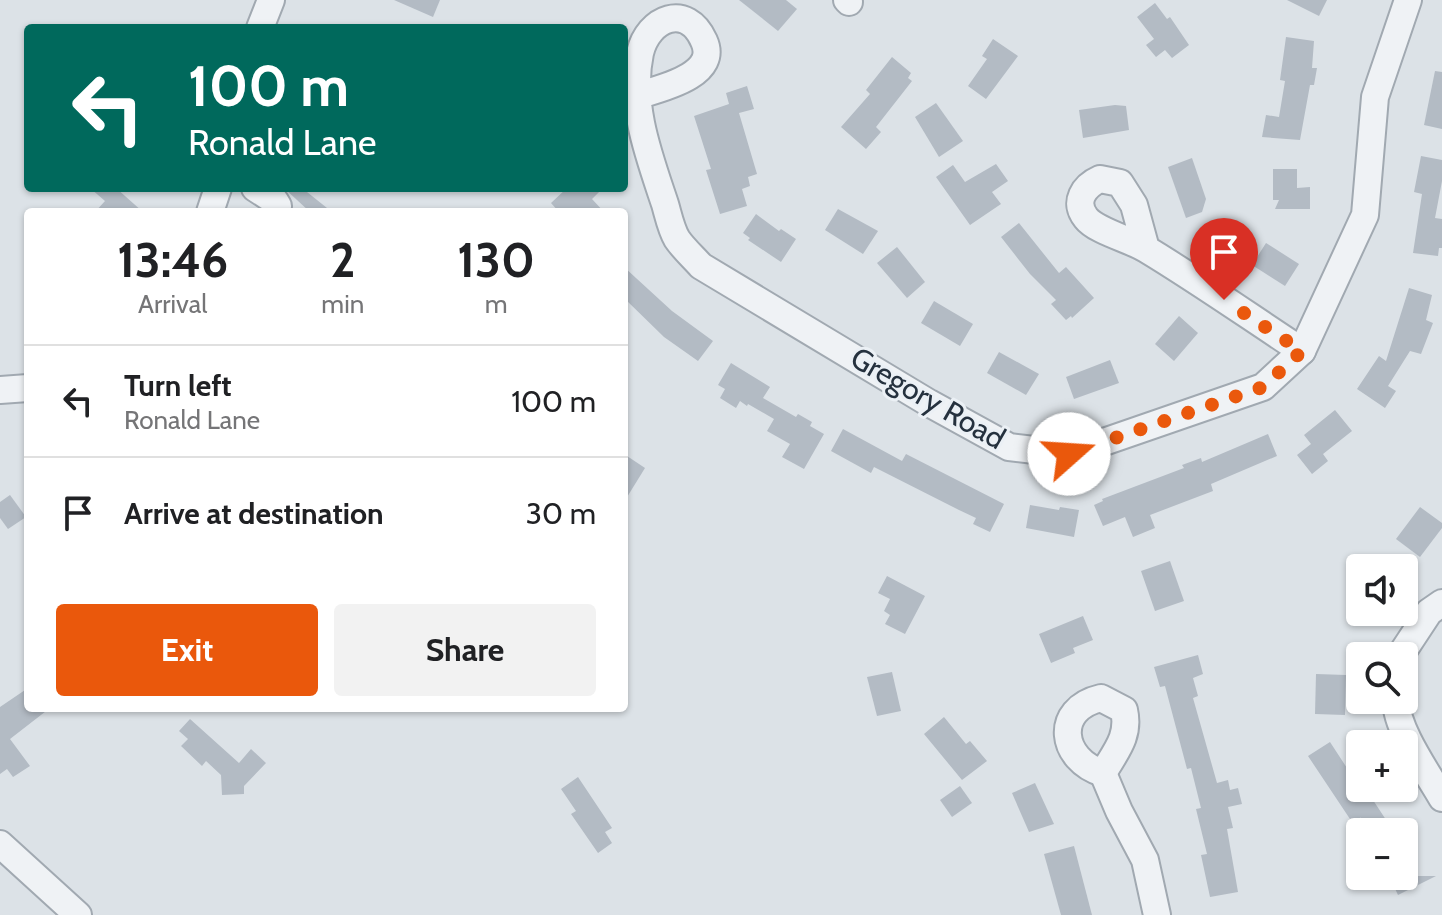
<!DOCTYPE html>
<html lang="en">
<head>
<meta charset="utf-8">
<style>
	:root { --surface:#fff; --page:#f2f2f2; --text:#202124; --muted:#757577; --line:#e0e0e0; --accent:#ea580c }
	body { margin:0; font-family:Cabin,sans-serif; background:var(--page); color:var(--text); height:100vh; display:flex; flex-direction:column; font-size:30px; white-space:nowrap }
	* { box-sizing:border-box; margin:0 }
	p { font-size:26px; color:var(--muted) }
	.icon { flex:none; width:44px; height:44px; fill:none; stroke:currentColor; stroke-width:2; stroke-linecap:round; stroke-linejoin:round }
	.map { position:relative; flex:1; overflow:hidden }
	.side { position:absolute; left:24px; top:208px; width:604px; height:504px; display:flex; flex-direction:column; background:var(--surface); border-radius:8px; box-shadow:0 2px 6px #0004 }
	.side>* { flex:none }
	.top-card { position:absolute; left:24px; top:24px; width:604px; height:168px; border-radius:8px; box-shadow:0 2px 6px #0004; background:#00695c; color:#fff; overflow:hidden }
	.buttons { position:absolute; left:1346px; top:554px; display:grid; gap:16px }
	.buttons a { display:grid; place-items:center; width:72px; height:72px; border-radius:8px; background:var(--surface); box-shadow:0 2px 6px #0004; font-size:40px }
	.pin { position:absolute; display:grid; place-items:center; width:68px; height:68px; color:#fff; margin:-82px -34px; border-radius:50% 50% 50% 0; rotate:-45deg; box-shadow:0 0 8px #0007 }
	.pin .icon { rotate:45deg }
	.me { position:absolute; width:88px; margin:-44px; rotate:71deg; stroke-linejoin:round; filter:drop-shadow(0 0 6px #0008) }
	.turn { display:flex; align-items:center; gap:28px; height:168px; padding:0 32px; font-size:36px }
	.turn .icon { width:104px; height:104px; stroke-width:2.5 }
	.turn b { display:block; font-size:56px; line-height:68px }
	.eta { display:flex; justify-content:space-evenly; align-items:center; height:136px; text-align:center }
	.eta b { font-size:48px; font-weight:700; line-height:56px }
	.cta { display:flex; gap:16px; margin-top:auto; padding:16px 32px }
	.cta a { flex:1; height:92px; border-radius:8px; background:var(--accent); color:#fff; font-size:32px; font-weight:700; line-height:92px; text-align:center }
	.cta a+a { background:var(--page); color:var(--text) }
	ul { padding:0; list-style:none }
	li { display:flex; align-items:center; gap:24px; height:112px; padding:0 32px; border-top:2px solid var(--line) }
	li div { flex:1 }
	li b { display:block; font-size:30px }
	li em { font-style:normal }
	.map>svg:first-child { display:block }
</style>
</head>
<body>
<div class="map">
<svg width="1442" height="915" viewBox="0 0 1442 915">
	<rect width="100%" height="100%" fill="#dce2e7"/>
	<g fill="#b3bbc4">
		<polygon points="394,0 440,0 433,17"/>
		<polygon points="739,0 786,0 797,9 778,31"/>
		<polygon points="1287,0 1327,0 1319,16"/>
		<polygon points="1155,3 1167,19 1170,17 1189,45 1172,58 1165,50 1156,57 1146,45 1154,39 1137,17"/>
		<polygon points="1286,37 1314,41 1312,68 1317,68 1314,85 1310,85 1300,140 1262,137 1266,115 1279,117 1285,81 1280,80"/>
		<polygon points="993,39 1018,56 986,99 968,86 987,59 982,56"/>
		<polygon points="892,57 911,73 908,78 912,81 876,127 881,132 866,149 841,127 870,94 866,90"/>
		<polygon points="1435,71 1442,72 1442,129 1424,125"/>
		<polygon points="747,86 754,109 739,113 757,174 748,177 750,186 742,189 747,206 720,214 706,170 711,169 694,116 729,104 726,93"/>
		<polygon points="936,103 963,141 939,157 915,117"/>
		<polygon points="1115,105 1126,106 1129,130 1083,138 1079,110"/>
		<polygon points="1421,156 1442,160 1442,181 1435,218 1442,219 1442,248 1439,248 1438,256 1413,253 1422,194 1414,192"/>
		<polygon points="1192,158 1206,199 1202,212 1186,218 1168,167"/>
		<polygon points="996,164 1008,181 992,192 1001,204 970,225 936,177 953,165 965,182"/>
		<polygon points="1273,169 1297,169 1297,188 1310,187 1310,209 1275,209 1279,200 1273,200"/>
		<polygon points="90,188 116,188 143,212 95,212 105,201"/>
		<polygon points="284,188 302,188 332,212 310,212"/>
		<polygon points="567,188 603,188 592,199 604,212 559,212 551,203"/>
		<polygon points="838,209 878,231 863,254 825,230"/>
		<polygon points="756,214 779,231 781,229 796,239 781,262 748,240 750,238 743,233"/>
		<polygon points="1019,223 1059,273 1066,267 1094,298 1072,318 1071,316 1066,320 1051,304 1056,300 1030,274 1001,237"/>
		<polygon points="1266,243 1299,264 1285,286 1252,265"/>
		<polygon points="897,247 925,282 907,298 877,263"/>
		<polygon points="624,267 672,311 713,341 698,361 664,337 624,298"/>
		<polygon points="1409,288 1432,295 1426,320 1433,323 1421,354 1410,351 1388,386 1396,391 1385,408 1357,389 1379,356 1386,361"/>
		<polygon points="934,301 973,324 960,346 921,323"/>
		<polygon points="1179,316 1198,333 1174,361 1155,344"/>
		<polygon points="999,352 1039,374 1026,395 987,373"/>
		<polygon points="1110,360 1119,383 1074,399 1066,377"/>
		<polygon points="731,363 770,387 763,398 796,417 798,414 812,422 810,426 824,434 804,469 782,457 790,444 767,431 774,419 748,404 747,406 740,401 736,408 720,398 725,389 718,385"/>
		<polygon points="1335,410 1352,431 1323,454 1328,461 1312,474 1297,455 1311,444 1304,435"/>
		<polygon points="843,429 902,461 906,454 1004,504 990,532 973,524 976,518 959,510 874,467 871,473 831,451"/>
		<polygon points="1268,434 1277,456 1211,484 1213,491 1150,515 1155,528 1133,537 1125,517 1103,526 1094,505 1103,501 1102,499 1184,468 1182,465 1201,458 1202,462"/>
		<polygon points="624,454 645,468 624,502"/>
		<polygon points="10,495 26,517 8,529 0,518 0,502"/>
		<polygon points="1030,505 1059,510 1060,507 1079,510 1074,537 1026,528"/>
		<polygon points="1420,507 1442,523 1442,528 1420,557 1396,539"/>
		<polygon points="1170,561 1184,601 1155,611 1141,571"/>
		<polygon points="887,576 925,596 905,634 885,624 890,615 884,611 890,599 878,593"/>
		<polygon points="1083,616 1093,640 1073,648 1075,653 1051,663 1039,634"/>
		<polygon points="1198,655 1203,674 1193,678 1198,696 1193,698 1217,783 1228,780 1230,790 1238,788 1242,804 1228,807 1233,828 1227,829 1238,892 1210,897 1201,855 1207,854 1196,809 1201,808 1191,768 1187,769 1165,686 1160,687 1154,667"/>
		<polygon points="892,672 901,711 877,716 867,677"/>
		<polygon points="1316,674 1346,675 1345,715 1315,714"/>
		<polygon points="28,688 28,708 50,708 10,739 30,766 13,777 7,769 0,774 0,707"/>
		<polygon points="944,717 966,744 970,741 987,761 962,780 924,734"/>
		<polygon points="190,719 239,763 251,749 266,763 244,786 244,794 222,795 221,775 206,761 202,766 181,746 188,739 179,731"/>
		<polygon points="1330,742 1360,788 1368,798 1371,797 1394,832 1367,832 1360,817 1360,834 1308,756"/>
		<polygon points="578,777 612,828 605,832 612,843 598,853 571,814 576,811 561,789"/>
		<polygon points="1035,783 1054,824 1029,832 1012,793"/>
		<polygon points="960,786 972,803 952,817 940,800"/>
		<polygon points="1074,846 1092,915 1061,915 1044,854"/>
		<polygon points="1404,851 1417,876 1436,876 1398,895 1389,876 1404,876"/>
	</g>
	<g fill="none" stroke-linecap="round" stroke-linejoin="round">
		<defs>
			<g id="minor">
				<polyline points="847,0 849,2"/>
				<polyline points="260,28 271,0"/>
				<path d="M636 96C658 89 720 76 704 41 687 2 648 18 640 53 629 104 649 156 665 204 668 214 671 229 677 239 683 248 693 257 701 266L929 403 1009 447 1069 454 1263 387 1302 351 1365 215 1375 97 1408 0"/>
				<polyline points="255,188 275,201 278,206 277,212"/>
				<polyline points="210,212 218,188"/>
				<path d="M1146 249 1134 205 1120 183 1100 179C1084 186 1073 202 1086 218 1096 231 1129 239 1146 249 1199 281 1250 317 1302 351"/>
				<polyline points="0,390 28,388"/>
				<polyline points="1400,656 1429,612 1442,603"/>
				<path d="M1101 698 1124 710C1130 736 1116 751 1103 773 1060 760 1053 709 1101 698Z"/>
				<path d="M1396 700C1396 729 1427 772 1442 798"/>
				<polyline points="1103,773 1119,811 1145,860 1157,915"/>
				<polyline points="0,844 78,915"/>
			</g>
		</defs>
		<use href="#minor" stroke="#a1a9b1" stroke-width="30"/>
		<use href="#minor" stroke="#eff2f5" stroke-width="26"/>
	</g>
	<g fill="none" stroke-linecap="round" stroke-linejoin="round">
		<polyline stroke="#ea580c" stroke-width="14" stroke-dasharray="0 25.2" points="1069,454 1263,387 1302,351 1224,300"/>
	</g>
	<g text-anchor="middle" dominant-baseline="central" stroke-width="6" stroke-linejoin="round" paint-order="stroke">
		<g font-size="30" fill="#25313e" stroke="#ebf0f5">
			<text transform="translate(928 398) rotate(30)">Gregory Road</text>
		</g>
	</g>
</svg>
<div class="buttons">
<a><svg class="icon" aria-label="sound" viewBox="0 0 24 24"><path d="M4 9h4l5-4v14l-5-4H4zM17 9q2 3 0 6"/></svg></a>
<a><svg class="icon" aria-label="search" viewBox="0 0 24 24"><circle cx="10" cy="10" r="6"/><path d="M15 15l6 6"/></svg></a>
<a>+</a>
<a>−</a>
</div>
<div class="pin" style="left:1224px;top:300px;background:#d93025"><svg class="icon" aria-label="arrive" viewBox="0 0 24 24"><path d="M6 21V4h12l-3 4 3 4H6"/></svg></div>
<svg class="me" style="left:1069px;top:454px" viewBox="-20 -20 40 40"><circle r="19" fill="#fff"/><path d="M0-13L10 11 0 6-10 11z" fill="#ea580c"/></svg>
<div class="top-card">
<div class="turn"><svg class="icon" aria-label="left" viewBox="0 0 24 24"><path d="M17 20v-9H6M10 6l-5 5 5 5"/></svg><div><b>100 m</b>Ronald Lane</div></div>
</div>
<section class="side">
<div class="eta">
<div><b>13:46</b><p>Arrival</p></div>
<div><b>2</b><p>min</p></div>
<div><b>130</b><p>m</p></div>
</div>
<ul>
<li><svg class="icon" aria-label="left" viewBox="0 0 24 24"><path d="M17 20v-9H6M10 6l-5 5 5 5"/></svg><div><b>Turn left</b><p>Ronald Lane</p></div><em>100 m</em></li>
<li><svg class="icon" aria-label="arrive" viewBox="0 0 24 24"><path d="M6 21V4h12l-3 4 3 4H6"/></svg><div><b>Arrive at destination</b></div><em>30 m</em></li>
</ul>
<div class="cta"><a>Exit</a><a>Share</a></div>
</section>
</div>
</body>
</html>
